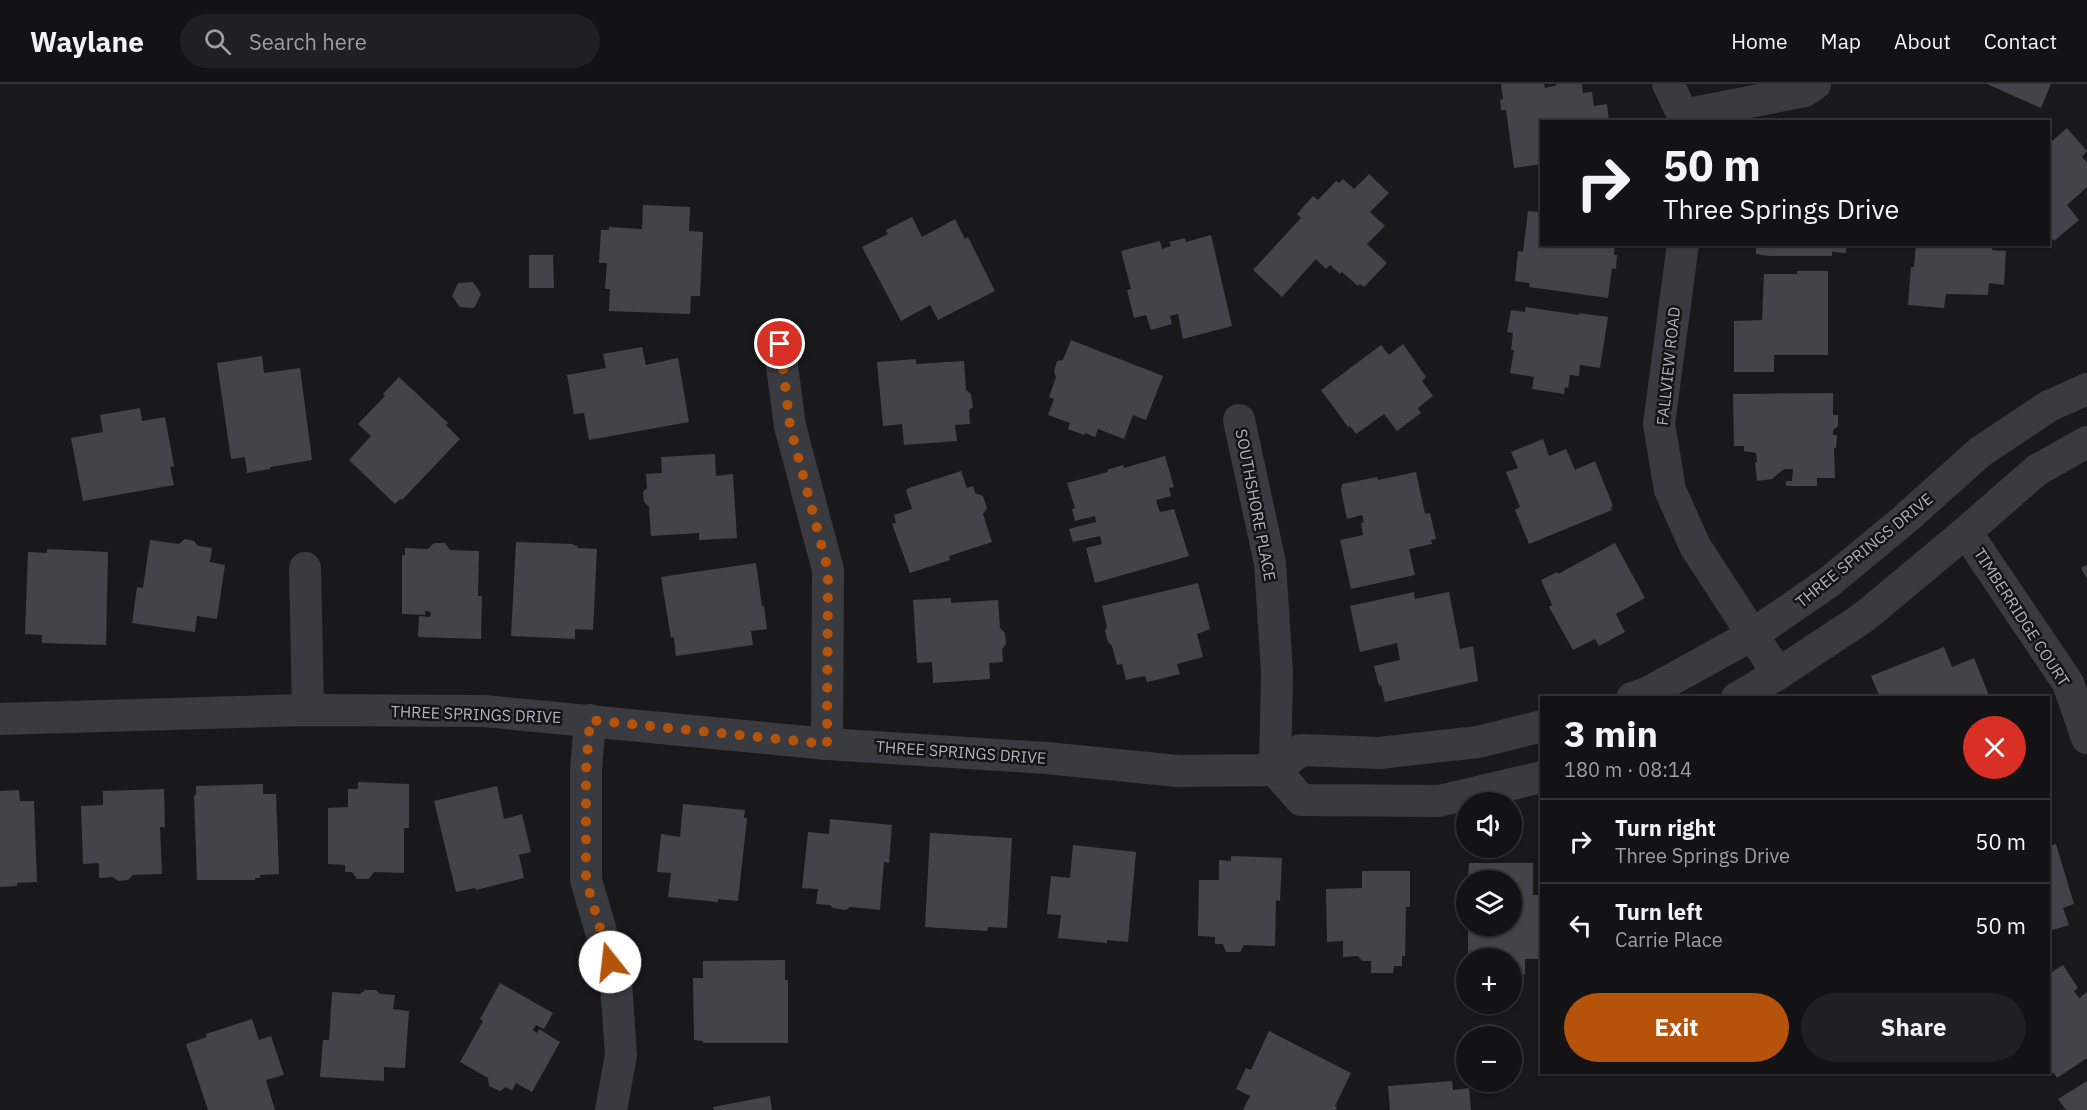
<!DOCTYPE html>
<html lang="en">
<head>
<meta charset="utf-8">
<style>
	:root { --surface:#131315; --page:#202022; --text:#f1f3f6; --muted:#9d9ea0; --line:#323234; --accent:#b45309 }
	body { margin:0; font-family:"IBM Plex Sans",sans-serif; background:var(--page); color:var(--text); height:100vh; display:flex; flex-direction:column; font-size:22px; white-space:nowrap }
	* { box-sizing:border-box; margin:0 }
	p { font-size:20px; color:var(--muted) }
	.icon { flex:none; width:33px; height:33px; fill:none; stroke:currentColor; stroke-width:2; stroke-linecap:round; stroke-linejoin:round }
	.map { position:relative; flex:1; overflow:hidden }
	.details { position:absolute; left:1540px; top:612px; width:510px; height:378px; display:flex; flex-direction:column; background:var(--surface); border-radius:0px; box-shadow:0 2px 4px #0004,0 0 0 2px var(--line) }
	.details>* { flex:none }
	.guide { position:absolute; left:1540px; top:36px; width:510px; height:126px; border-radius:0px; box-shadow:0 2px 4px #0004,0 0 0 2px var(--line); background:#131315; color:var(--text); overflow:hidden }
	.tools { position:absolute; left:1456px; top:708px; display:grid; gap:12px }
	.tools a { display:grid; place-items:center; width:66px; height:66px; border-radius:50%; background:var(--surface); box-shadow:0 2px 4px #0004,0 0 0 2px var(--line); font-size:30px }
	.pin { position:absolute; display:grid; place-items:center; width:51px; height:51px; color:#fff; margin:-26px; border:3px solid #fff; border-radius:50%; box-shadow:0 2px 6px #0007 }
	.me { position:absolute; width:66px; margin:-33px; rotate:344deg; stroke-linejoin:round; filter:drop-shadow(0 0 4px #0008) }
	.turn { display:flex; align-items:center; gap:21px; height:126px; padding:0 24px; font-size:27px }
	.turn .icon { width:78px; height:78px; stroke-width:2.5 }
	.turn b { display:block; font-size:42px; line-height:51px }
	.round { display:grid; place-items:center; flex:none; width:63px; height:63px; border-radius:32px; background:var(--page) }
	.headline { display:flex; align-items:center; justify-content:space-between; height:102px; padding:0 24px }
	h1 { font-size:36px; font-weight:700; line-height:45px }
	.primary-button { display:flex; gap:12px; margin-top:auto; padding:12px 24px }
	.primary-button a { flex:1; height:69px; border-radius:36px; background:var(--accent); color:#fff; font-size:24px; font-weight:700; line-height:69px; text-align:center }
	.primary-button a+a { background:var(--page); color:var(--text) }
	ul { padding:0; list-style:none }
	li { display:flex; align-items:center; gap:18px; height:84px; padding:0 24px; border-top:2px solid var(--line) }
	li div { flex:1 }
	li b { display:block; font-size:22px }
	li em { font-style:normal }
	header { display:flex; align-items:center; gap:36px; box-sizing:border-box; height:84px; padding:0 30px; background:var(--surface); border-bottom:2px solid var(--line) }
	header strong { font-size:28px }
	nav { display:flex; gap:33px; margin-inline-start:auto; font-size:21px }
	.search { width:420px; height:54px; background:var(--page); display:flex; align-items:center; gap:15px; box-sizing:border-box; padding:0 21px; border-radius:33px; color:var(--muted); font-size:22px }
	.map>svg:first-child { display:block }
</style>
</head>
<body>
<header>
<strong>Waylane</strong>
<div class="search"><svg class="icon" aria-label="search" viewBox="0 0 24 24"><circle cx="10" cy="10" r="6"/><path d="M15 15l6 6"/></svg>Search here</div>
<nav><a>Home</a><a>Map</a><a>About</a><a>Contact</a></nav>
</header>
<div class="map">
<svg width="2087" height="1026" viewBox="0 0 2087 1026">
	<rect width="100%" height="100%" fill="#19191c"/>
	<g fill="#434449">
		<polygon points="1501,0 1544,0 1545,4 1555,2 1557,0 1582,0 1583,9 1592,8 1594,22 1607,20 1609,38 1542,38 1542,80 1514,84 1506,26 1501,26 1500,16 1503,15"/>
		<polygon points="1987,0 2051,0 2041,24"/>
		<polygon points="2067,44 2087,67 2082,73 2087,78 2087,103 2067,121 2079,136 2054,157 2049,151 2049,54 2052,57"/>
		<polygon points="1369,90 1389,109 1370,128 1385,142 1367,160 1387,179 1364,203 1360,200 1358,202 1342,188 1340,190 1330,181 1326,185 1316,175 1282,213 1253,186 1301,134 1297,130 1313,112 1318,116 1336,97 1339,99 1343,95 1354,105"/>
		<polygon points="643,121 690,123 689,147 703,148 700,212 691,212 690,230 609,227 610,205 605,205 607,179 599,179 601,146 609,146 609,143 642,145"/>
		<polygon points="1528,127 1542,128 1542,160 1615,161 1614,171 1617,171 1616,185 1612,184 1608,214 1529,203 1530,199 1515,197 1518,167 1523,168"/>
		<polygon points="912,133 922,153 955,135 965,155 968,153 995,207 938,236 930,221 901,237 862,163 888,150 886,146"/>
		<polygon points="1211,151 1232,242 1183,255 1178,230 1170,232 1172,240 1151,246 1146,231 1134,234 1127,206 1131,205 1121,167 1160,157 1162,165 1171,162 1169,158 1185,154 1186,158"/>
		<polygon points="1756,160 1846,160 1846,169 1832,168 1832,172 1769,172 1756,170"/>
		<polygon points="1916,160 1993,160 1992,166 2006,167 2004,201 1989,199 1988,211 1946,210 1944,224 1908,221 1911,183 1914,183"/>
		<polygon points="529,171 553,171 554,204 529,204"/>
		<polygon points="1797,187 1828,187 1828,271 1774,271 1774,288 1734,288 1734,237 1762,236 1764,190 1797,190"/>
		<polygon points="473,198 481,210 474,224 460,223 452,212 458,199"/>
		<polygon points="1526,223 1579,231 1579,229 1608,233 1600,284 1580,281 1579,292 1570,291 1568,304 1565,303 1564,310 1532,305 1534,293 1510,289 1514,266 1511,266 1513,249 1507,248 1511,226 1525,228"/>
		<polygon points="1071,256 1163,292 1146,336 1133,331 1124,355 1098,345 1095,353 1085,349 1084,351 1068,345 1070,339 1048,331 1054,315 1049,313 1056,293 1054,288 1057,277 1063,276"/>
		<polygon points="1403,260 1426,293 1422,297 1433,312 1418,324 1421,329 1397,347 1384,330 1356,350 1350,342 1348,343 1321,306 1381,261 1389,271"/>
		<polygon points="642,263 646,281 678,274 689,338 589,356 584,329 574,330 567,291 606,284 603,270"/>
		<polygon points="262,272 264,289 300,284 312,376 270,383 270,385 247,389 245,373 231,375 217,279"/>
		<polygon points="916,275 916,280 964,277 966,306 971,310 973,323 969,326 970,340 955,341 957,357 904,361 902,340 883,342 877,278"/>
		<polygon points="399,293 448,339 446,341 460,355 402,416 400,415 395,420 349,376 371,352 358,340 385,312 383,310"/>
		<polygon points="1833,309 1833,331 1838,331 1838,342 1833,346 1833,351 1837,351 1836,364 1834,364 1835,394 1817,394 1817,402 1786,402 1786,397 1792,397 1793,385 1784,385 1772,395 1757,397 1755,378 1757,378 1756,369 1744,367 1744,362 1734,362 1733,310"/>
		<polygon points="140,324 142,337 165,333 174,382 170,383 174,401 83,417 71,354 103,348 100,331"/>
		<polygon points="1543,355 1549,372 1566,365 1575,386 1595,377 1613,422 1611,423 1612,426 1529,460 1515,426 1520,423 1506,388 1518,384 1511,368"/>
		<polygon points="715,370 716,392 733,390 737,454 699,456 699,449 651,452 649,423 644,418 643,408 647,404 646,390 662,389 661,373"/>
		<polygon points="1165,372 1174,403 1169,404 1171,412 1156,416 1160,428 1174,425 1189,472 1095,499 1086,464 1102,460 1100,452 1073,458 1069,445 1096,438 1095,432 1075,437 1072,425 1075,424 1067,399 1108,388 1107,386 1123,381 1124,384"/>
		<polygon points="961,387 967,404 973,402 975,409 983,412 987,424 983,430 992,458 949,472 950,476 910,489 892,440 896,439 894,431 912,425 906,406 909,404"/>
		<polygon points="1416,388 1425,430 1430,429 1436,455 1431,456 1432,460 1409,465 1415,491 1351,505 1340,456 1363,451 1361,439 1364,438 1362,431 1347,435 1341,406 1342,400 1377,393 1378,396"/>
		<polygon points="185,455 194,457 198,462 212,464 210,478 225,481 217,535 197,532 195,548 132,539 137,503 143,504 150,456 179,460"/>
		<polygon points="516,458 573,460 573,461 578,462 577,464 597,465 593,546 575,545 575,555 511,552"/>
		<polygon points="434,459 445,459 450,466 479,467 478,512 482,512 481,555 418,553 419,532 430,533 431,528 425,527 425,531 402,530 402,471 405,471 405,464 428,465"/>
		<polygon points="1615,459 1645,514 1616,530 1625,548 1599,562 1595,555 1573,566 1549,523 1552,521 1541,496 1557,488 1558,490"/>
		<polygon points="47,465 108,468 106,561 42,559 42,551 25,550 28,468 47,469"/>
		<polygon points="756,479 762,522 764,522 767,545 751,547 753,561 676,572 674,553 671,554 661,493"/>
		<polygon points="2087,481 2087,495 2081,484"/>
		<polygon points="1198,499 1210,545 1197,550 1203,573 1177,580 1180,590 1147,598 1145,592 1126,596 1122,580 1117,581 1112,562 1108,558 1105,547 1107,543 1102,522"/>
		<polygon points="1414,508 1415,515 1449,508 1460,565 1473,562 1478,597 1385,618 1381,601 1379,602 1374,582 1400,576 1397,559 1360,568 1350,522"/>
		<polygon points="951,514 951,519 998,516 1000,544 1005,549 1006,560 1002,565 1003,578 989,579 990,595 933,599 932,578 917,579 913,516"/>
		<polygon points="1944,563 1952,583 1974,574 1990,614 1883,614 1881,610 1879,611 1871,592"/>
		<polygon points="358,698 409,700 409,744 404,744 404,789 374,788 369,795 357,795 352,788 345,788 345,781 328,780 328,724 348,723 348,705 358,705"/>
		<polygon points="263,700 263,710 276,710 279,790 260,791 260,794 255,794 255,796 197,796 194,712 196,711 196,702"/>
		<polygon points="497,702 504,735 522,730 531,768 519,771 524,794 476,806 475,804 456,808 434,717"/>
		<polygon points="164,705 165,743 160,743 162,790 133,791 128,796 118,797 113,793 99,794 99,779 83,780 81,722 103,721 103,707"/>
		<polygon points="19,706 20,717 34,717 37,798 17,799 17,802 0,803 0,707"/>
		<polygon points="683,720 745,726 744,734 747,734 738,817 718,815 718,818 668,813 671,789 657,788 661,750 680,753"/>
		<polygon points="830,735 892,741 889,779 884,778 880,826 850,823 846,826 833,824 830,821 816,820 818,805 802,804 808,748 829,750"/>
		<polygon points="930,749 1012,754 1007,844 988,843 987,847 925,843"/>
		<polygon points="2056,760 2074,820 2063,824 2069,841 2049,847 2049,762"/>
		<polygon points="1073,761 1136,768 1128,858 1107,856 1107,859 1058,854 1061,831 1047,830 1051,792 1070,794"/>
		<polygon points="1231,772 1282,774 1280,817 1276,816 1275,862 1244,861 1240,868 1226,868 1223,860 1215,860 1215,853 1198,852 1199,796 1219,796 1219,776 1231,777"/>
		<polygon points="1469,779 1533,779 1533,811 1542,811 1542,852 1538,852 1538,875 1525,875 1525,891 1512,891 1512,874 1488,874 1488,871 1468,870 1468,842 1512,842 1512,796 1468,796"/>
		<polygon points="1362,787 1410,787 1410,823 1406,823 1405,872 1402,872 1402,882 1394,882 1393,889 1371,889 1371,877 1362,877 1358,872 1343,873 1343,857 1327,858 1326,805 1362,804"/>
		<polygon points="785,876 785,896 788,896 788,959 703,959 703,957 694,956 693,894 703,894 703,877"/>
		<polygon points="2063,881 2078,904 2074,907 2079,914 2087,908 2087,974 2057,994 2054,989 2049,988 2049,890"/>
		<polygon points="500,899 553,929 544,945 536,941 533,946 537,949 539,945 560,958 532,1008 516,999 512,1007 506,1003 500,1007 489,1002 488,994 460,978 483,937 480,935"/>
		<polygon points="365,906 376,906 380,910 395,911 393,925 409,927 405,984 384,983 384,997 320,993 323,956 329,956 332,908 360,910"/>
		<polygon points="252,935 259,956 271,952 284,991 266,996 275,1026 208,1026 186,960 207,953 206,950"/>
		<polygon points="1269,947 1351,989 1335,1022 1337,1023 1336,1026 1243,1026 1250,1012 1236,1005 1246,984 1251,986"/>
		<polygon points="1452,997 1453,1006 1469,1004 1471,1026 1390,1026 1388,1002"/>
		<polygon points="2087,997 2087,1026 2066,1026 2058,1015"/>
		<polygon points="770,1012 772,1026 714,1026 713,1023"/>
	</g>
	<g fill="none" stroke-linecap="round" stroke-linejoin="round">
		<g stroke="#3a3b41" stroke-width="32">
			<polyline points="1668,0 1683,31 1683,38"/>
			<polyline points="1683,31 1805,7 1815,0"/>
			<polyline points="1683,160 1659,340 1670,406 1695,462 1778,590"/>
			<polyline points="779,260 790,342 828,486 827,660"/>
			<polyline points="1239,336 1270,479 1277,589 1275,686"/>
			<polyline points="1966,448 2068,599 2087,654"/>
			<polyline points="305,484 308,626"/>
			<polyline points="1632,614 1649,608 1752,551 1829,498 1904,436 1980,368 2049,322 2087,305"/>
			<polyline points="1737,614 1778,590 1864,533 1966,448 2037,386 2087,358"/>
			<polyline points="0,635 308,626 484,627 827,660 1046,674 1178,687 1275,686 1301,666 1379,669 1478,658 1542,642"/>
			<polyline points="590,636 586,686 586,796 616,899 621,971 611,1026"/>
			<polyline points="1275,686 1301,716 1439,717 1542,693"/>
		</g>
	</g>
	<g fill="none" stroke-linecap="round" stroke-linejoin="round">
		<polyline stroke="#b45309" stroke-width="10" stroke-dasharray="0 18" points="610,878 586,796 586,686 590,636 827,660 828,486 790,342 780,260"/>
	</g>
	<g text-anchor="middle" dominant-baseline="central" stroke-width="5" stroke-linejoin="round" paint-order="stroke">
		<g font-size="16" fill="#acb1bb" stroke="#141417">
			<text transform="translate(1668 282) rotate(-84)">FALLVIEW ROAD</text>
			<text transform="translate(1256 421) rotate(79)">SOUTHSHORE PLACE</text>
			<text transform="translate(1864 466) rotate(-39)">THREE SPRINGS DRIVE</text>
			<text transform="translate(2022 533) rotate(57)">TIMBERRIDGE COURT</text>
			<text transform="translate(476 630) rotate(2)">THREE SPRINGS DRIVE</text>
			<text transform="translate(961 668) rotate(4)">THREE SPRINGS DRIVE</text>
		</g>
	</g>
</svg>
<div class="tools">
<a><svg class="icon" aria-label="sound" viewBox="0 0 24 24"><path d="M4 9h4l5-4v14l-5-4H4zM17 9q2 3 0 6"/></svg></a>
<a><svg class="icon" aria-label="layers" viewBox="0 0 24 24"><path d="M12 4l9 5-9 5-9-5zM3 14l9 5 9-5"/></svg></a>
<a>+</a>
<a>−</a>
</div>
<div class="pin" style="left:780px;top:260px;background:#d93025"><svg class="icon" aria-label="arrive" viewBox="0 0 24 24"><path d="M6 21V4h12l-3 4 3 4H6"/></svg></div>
<svg class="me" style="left:610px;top:878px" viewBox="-20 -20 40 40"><circle r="19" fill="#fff"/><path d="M0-13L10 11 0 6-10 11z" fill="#b45309"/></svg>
<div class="guide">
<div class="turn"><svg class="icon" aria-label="right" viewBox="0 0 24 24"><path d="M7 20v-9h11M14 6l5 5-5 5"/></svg><div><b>50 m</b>Three Springs Drive</div></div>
</div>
<section class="details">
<div class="headline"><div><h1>3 min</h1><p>180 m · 08:14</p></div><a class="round" style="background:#d93025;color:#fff"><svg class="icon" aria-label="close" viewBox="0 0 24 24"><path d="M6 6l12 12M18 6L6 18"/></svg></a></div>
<ul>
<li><svg class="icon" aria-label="right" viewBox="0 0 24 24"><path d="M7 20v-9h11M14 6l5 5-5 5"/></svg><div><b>Turn right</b><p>Three Springs Drive</p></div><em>50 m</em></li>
<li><svg class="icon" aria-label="left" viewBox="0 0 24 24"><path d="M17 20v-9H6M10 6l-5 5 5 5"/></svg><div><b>Turn left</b><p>Carrie Place</p></div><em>50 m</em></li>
</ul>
<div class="primary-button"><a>Exit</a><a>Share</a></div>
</section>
</div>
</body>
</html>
